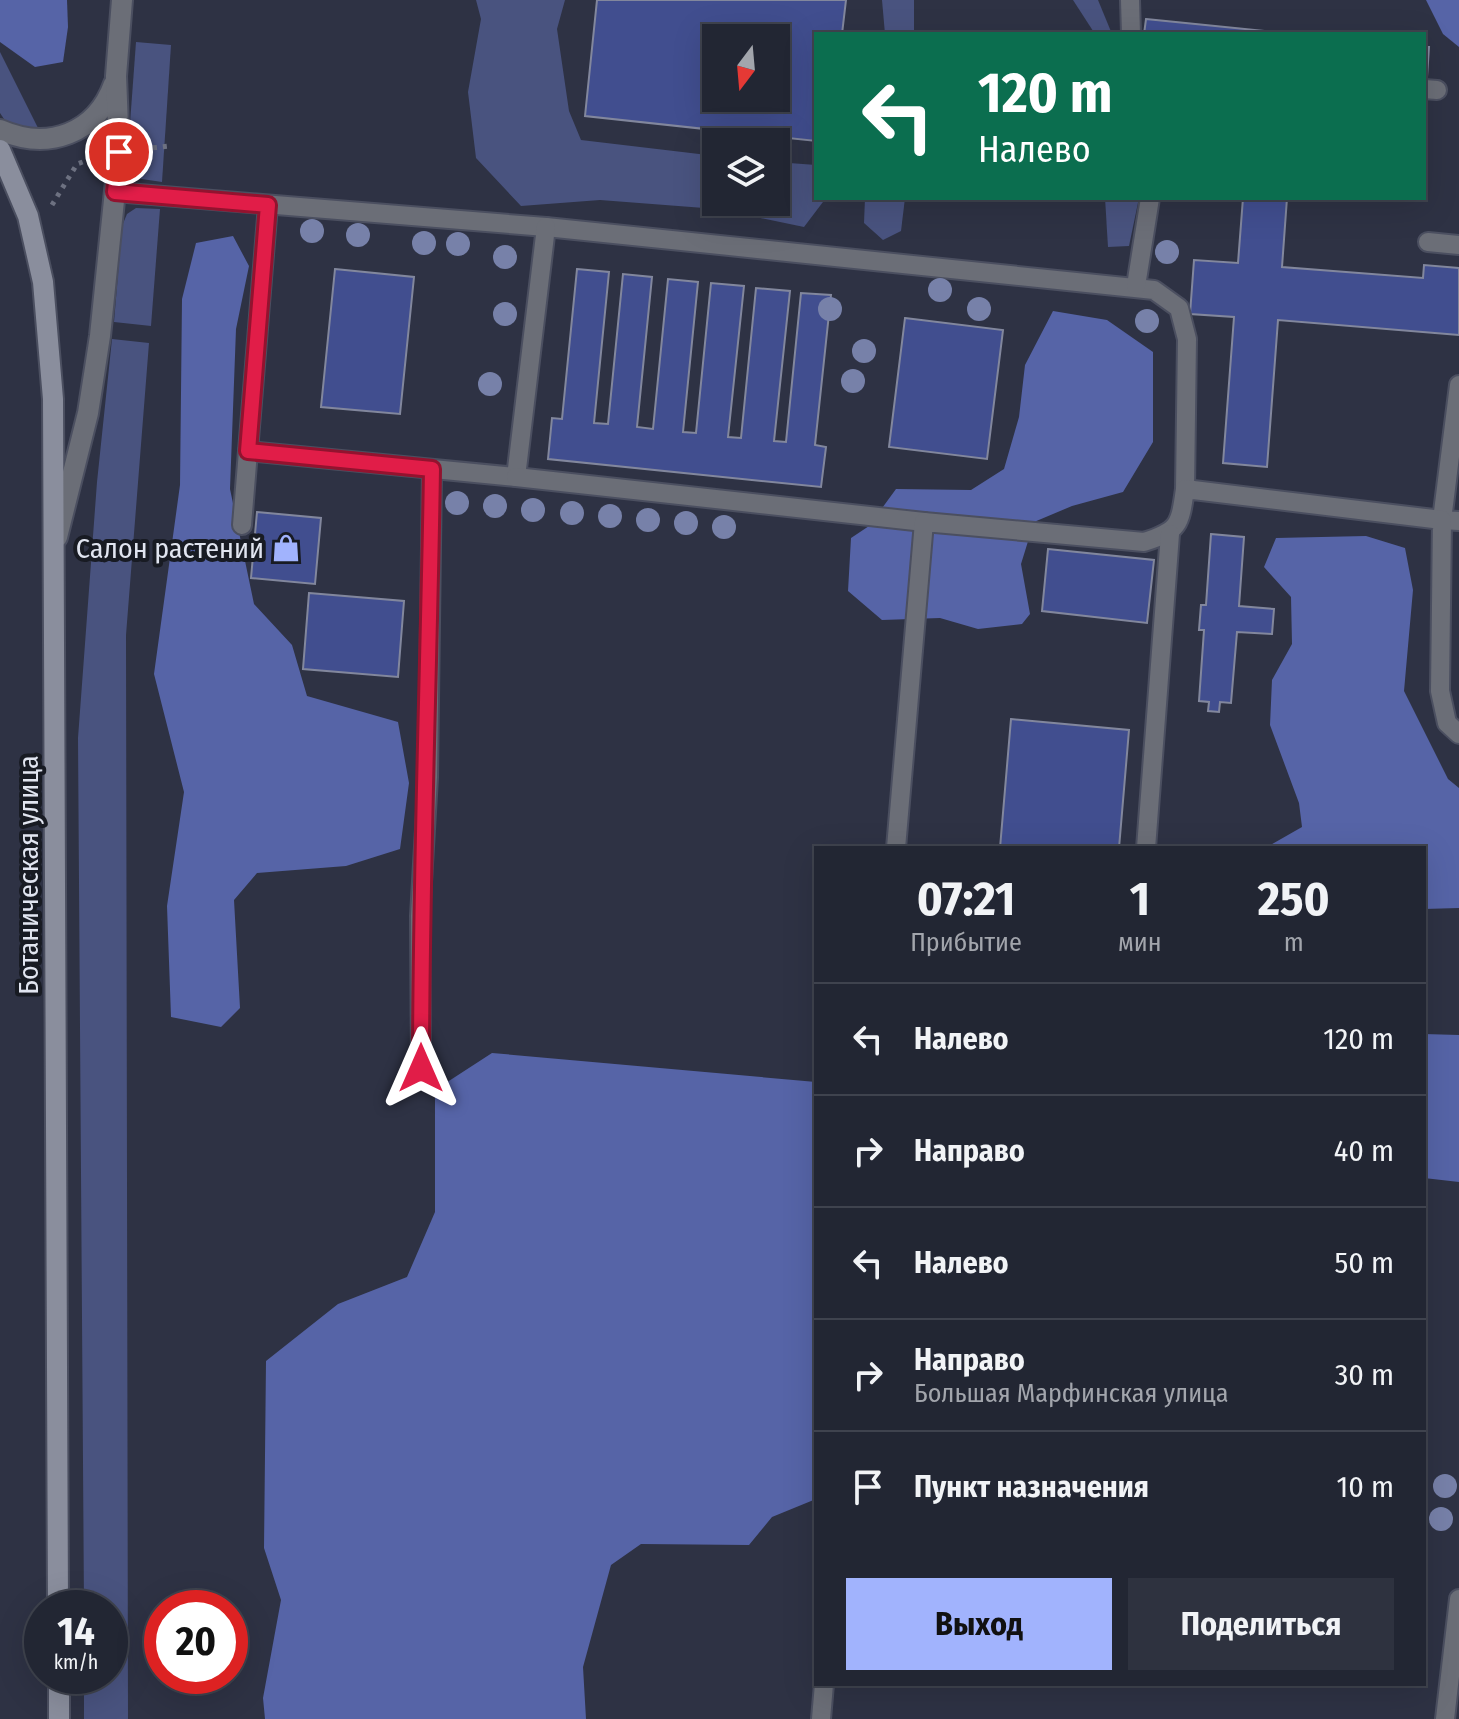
<!DOCTYPE html>
<html lang="ru">
<head>
<meta charset="utf-8">
<style>
	:root { --surface:#222633; --page:#2e323f; --text:#f1f3f6; --muted:#a2a5ac; --line:#3f434e; --accent:#a1b3fd }
	body { margin:0; font-family:"Fira Sans Condensed",sans-serif; background:var(--page); color:var(--text); height:100vh; display:flex; flex-direction:column; font-size:30px; white-space:nowrap }
	* { box-sizing:border-box; margin:0 }
	p { font-size:26px; color:var(--muted) }
	.icon { flex:none; width:44px; height:44px; fill:none; stroke:currentColor; stroke-width:2; stroke-linecap:round; stroke-linejoin:round }
	.map { position:relative; flex:1; overflow:hidden }
	.sheet { position:absolute; left:814px; top:846px; width:612px; height:840px; display:flex; flex-direction:column; background:var(--surface); border-radius:0px; box-shadow:0 8px 32px #0002,0 0 0 2px var(--line) }
	.sheet>* { flex:none }
	.hud { position:absolute; left:814px; top:32px; width:612px; height:168px; border-radius:0px; box-shadow:0 8px 32px #0002,0 0 0 2px var(--line); background:#0b6e4f; color:#fff; overflow:hidden }
	.needle { width:52px; rotate:196deg }
	.buttons { position:absolute; left:702px; top:24px; display:grid; gap:16px }
	.buttons a { display:grid; place-items:center; width:88px; height:88px; border-radius:0px; background:var(--surface); box-shadow:0 8px 32px #0002,0 0 0 2px var(--line); font-size:40px }
	.speed { position:absolute; left:24px; top:1590px; display:flex; gap:16px; font-size:40px; font-weight:700; text-align:center }
	.speed>* { display:grid; place-content:center; width:104px; height:104px; border-radius:50%; background:var(--surface); box-shadow:0 8px 32px #0002,0 0 0 2px var(--line); line-height:1 }
	.speed small { font-size:20px; font-weight:400 }
	.speed .limit { border:12px solid #d22; background:#fff; color:#111 }
	.pin { position:absolute; display:grid; place-items:center; width:68px; height:68px; color:#fff; margin:-34px; border:4px solid #fff; border-radius:50%; box-shadow:0 2px 8px #0007 }
	.me { position:absolute; width:88px; margin:-44px; rotate:0deg; stroke-linejoin:round; filter:drop-shadow(0 0 6px #0008) }
	.turn { display:flex; align-items:center; gap:28px; height:168px; padding:0 32px; font-size:36px }
	.turn .icon { width:104px; height:104px; stroke-width:2.5 }
	.turn b { display:block; font-size:56px; line-height:68px }
	.eta { display:flex; justify-content:space-evenly; align-items:center; height:136px; text-align:center }
	.eta b { font-size:48px; font-weight:700; line-height:56px }
	.primary-button { display:flex; gap:16px; margin-top:auto; padding:16px 32px }
	.primary-button a { flex:1; height:92px; border-radius:0px; background:var(--accent); color:#111; font-size:32px; font-weight:700; line-height:92px; text-align:center }
	.primary-button a+a { background:var(--page); color:var(--text) }
	ul { padding:0; list-style:none }
	li { display:flex; align-items:center; gap:24px; height:112px; padding:0 32px; border-top:2px solid var(--line) }
	li div { flex:1 }
	li b { display:block; font-size:30px }
	li em { font-style:normal }
	.map>svg:first-child { display:block }
</style>
</head>
<body>
<div class="map">
<svg width="1459" height="1719" viewBox="0 0 1459 1719">
	<rect width="100%" height="100%" fill="#2e3244"/>
	<g fill="#49537f">
		<polygon points="476,0 565,0 557,29 569,111 581,140 716,156 716,202 776,202 776,162 816,165 816,198 826,198 804,227 717,209 600,200 521,206 476,158 468,92 481,19"/>
		<polygon points="882,0 914,0 914,34 885,34"/>
		<polygon points="1073,0 1098,0 1112,34 1095,34"/>
		<polygon points="136,42 171,45 162,182 135,178 127,164"/>
		<polygon points="0,52 40,132 8,125 0,113"/>
		<polygon points="865,198 905,198 901,231 883,240 864,223"/>
		<polygon points="1105,198 1139,198 1129,246 1108,247"/>
		<polygon points="136,208 160,209 151,326 114,322 122,226 127,214"/>
		<polygon points="112,339 149,343 126,635 128,1719 84,1719 84,1676 110,1676 110,1608 84,1608 78,738 97,482"/>
	</g>
	<g fill="#5664a7">
		<polygon points="0,0 67,0 68,27 63,62 35,67 0,42"/>
		<polygon points="1426,0 1459,0 1459,47 1443,34"/>
		<polygon points="233,236 249,266 236,329 230,489 254,604 292,645 307,696 398,722 409,783 400,849 346,866 257,873 234,900 240,1008 221,1027 171,1017 167,906 184,792 154,674 180,485 182,299 196,243"/>
		<polygon points="1053,311 1107,320 1153,352 1153,442 1123,492 1072,506 1034,522 1021,564 1030,614 1022,624 978,629 940,618 882,620 848,591 851,538 869,526 896,489 971,490 1004,469 1019,417 1025,365"/>
		<polygon points="1366,536 1405,548 1413,590 1404,691 1448,779 1459,788 1459,908 1424,909 1424,848 1265,848 1302,827 1299,803 1270,725 1272,680 1292,644 1291,597 1264,567 1276,538"/>
		<polygon points="1424,1034 1459,1035 1459,1182 1424,1178"/>
		<polygon points="492,1053 816,1082 816,1499 772,1517 749,1545 641,1544 611,1565 583,1667 586,1719 265,1719 263,1698 281,1600 264,1548 266,1361 338,1304 407,1277 435,1212 435,1090"/>
	</g>
	<g fill="#414e8f" stroke="#82879d" stroke-width="2" fill-rule="evenodd">
		<path d="M597 0H846L842 34H816V141L585 116ZM716 38H776V98H716Z"/>
		<polygon points="1146,19 1295,34 1144,34"/>
		<polygon points="1424,47 1429,47 1427,77 1424,76"/>
		<polygon points="1243,198 1287,198 1282,267 1423,278 1424,265 1459,268 1459,335 1278,320 1267,467 1223,463 1234,317 1190,314 1194,260 1238,263"/>
		<polygon points="335,269 414,277 400,414 321,407"/>
		<polygon points="577,269 609,272 594,423 608,424 623,274 652,277 637,427 653,429 668,279 698,282 683,432 696,433 711,283 744,286 728,437 741,438 756,288 790,291 774,441 786,442 801,293 831,295 815,445 826,447 821,487 548,459 552,418 562,419"/>
		<polygon points="905,318 1003,330 987,459 889,447"/>
		<polygon points="257,512 321,518 315,584 251,578"/>
		<polygon points="1211,534 1244,537 1239,606 1274,609 1272,634 1237,632 1231,703 1220,702 1219,712 1208,711 1209,702 1199,701 1204,630 1199,630 1201,605 1206,605"/>
		<polygon points="1048,549 1154,560 1147,623 1042,611"/>
		<polygon points="309,593 404,601 398,677 303,669"/>
		<polygon points="1011,719 1129,730 1119,848 1000,848"/>
	</g>
	<g fill="none" stroke-linecap="round" stroke-linejoin="round">
		<defs>
			<g id="service">
				<polyline points="1130,0 1131,34"/>
				<polyline points="1424,89 1437,90"/>
				<polyline points="115,192 546,227 1154,290 1179,308 1187,339 1185,489"/>
				<polyline points="1428,242 1459,245"/>
				<polyline points="1136,286 1150,198"/>
				<polyline points="1459,385 1442,520 1459,521"/>
				<polyline points="248,451 516,477 546,227"/>
				<polyline points="516,477 924,522"/>
				<polyline points="242,525 268,205"/>
				<path d="M896 848 924 522 1144 542C1179 531 1180 525 1185 489L1442 520 1440 691 1447 723 1459 734"/>
				<polyline points="1146,848 1170,534"/>
				<polyline points="421,1068 420,916 428,777 432,469"/>
				<polyline points="821,1719 824,1684"/>
				<polyline points="1445,1719 1459,1599"/>
			</g>
			<g id="tertiary">
				<path d="M0 130C48 151 96 134 114 84"/>
				<polyline points="57,537 88,413 100,336 119,152 116,76 122,0"/>
			</g>
			<g id="secondary">
				<polyline points="0,150 28,216 43,282 53,399 58,1608"/>
				<polyline points="59,1676 59,1719"/>
			</g>
		</defs>
		<use href="#service" stroke="#4b4f60" stroke-width="22"/>
		<use href="#tertiary" stroke="#4b4f60" stroke-width="24"/>
		<use href="#secondary" stroke="#4b4f60" stroke-width="24"/>
		<g stroke="#6d7181" stroke-width="5" stroke-dasharray="4 6" stroke-linecap="butt">
			<polyline points="143,149 169,146"/>
			<polyline points="52,205 77,164 94,158"/>
		</g>
		<use href="#service" stroke="#6b6e77" stroke-width="18"/>
		<use href="#tertiary" stroke="#6b6e77" stroke-width="20"/>
		<use href="#secondary" stroke="#8a8e9d" stroke-width="20"/>
	</g>
	<g fill="#7781a9">
		<circle cx="312" cy="231" r="12"/>
		<circle cx="358" cy="235" r="12"/>
		<circle cx="424" cy="243" r="12"/>
		<circle cx="458" cy="244" r="12"/>
		<circle cx="1167" cy="252" r="12"/>
		<circle cx="505" cy="257" r="12"/>
		<circle cx="940" cy="290" r="12"/>
		<circle cx="830" cy="309" r="12"/>
		<circle cx="979" cy="309" r="12"/>
		<circle cx="505" cy="314" r="12"/>
		<circle cx="1147" cy="321" r="12"/>
		<circle cx="864" cy="351" r="12"/>
		<circle cx="853" cy="381" r="12"/>
		<circle cx="490" cy="384" r="12"/>
		<circle cx="457" cy="503" r="12"/>
		<circle cx="495" cy="506" r="12"/>
		<circle cx="533" cy="510" r="12"/>
		<circle cx="572" cy="513" r="12"/>
		<circle cx="610" cy="516" r="12"/>
		<circle cx="648" cy="520" r="12"/>
		<circle cx="686" cy="523" r="12"/>
		<circle cx="724" cy="527" r="12"/>
		<circle cx="1445" cy="1486" r="12"/>
		<circle cx="1441" cy="1519" r="12"/>
	</g>
	<g fill="none" stroke-linecap="round" stroke-linejoin="round">
		<defs>
			<path id="route" d="M119 152 115 192 268 205 248 451 432 469C429 669 421 869 421 1068"/>
		</defs>
		<use href="#route" stroke="#92132f" stroke-width="20"/>
		<use href="#route" stroke="#e11d48" stroke-width="14"/>
	</g>
	<defs>
		<symbol id="shop-bare" viewBox="-9 -9 18 18"><path d="M-5-2.5h2.3a2.7 3.5 0 0 1 5.4 0H5L5.5 6h-11ZM-1.5-2.5h3a1.5 2.3 0 0 0-3 0Z" fill="#a1b3fd" stroke="#181b23" stroke-width="2.5" paint-order="stroke"/></symbol>
	</defs>
	<g fill-rule="evenodd">
		<use href="#shop-bare" x="266" y="528" width="40" height="40"/>
	</g>
	<g text-anchor="middle" dominant-baseline="central" stroke-width="8" stroke-linejoin="round" paint-order="stroke">
		<g font-size="28" fill="#e1e5f0" stroke="#181b23" text-anchor="end">
			<text x="264" y="548">Салон растений</text>
		</g>
		<g font-size="28" fill="#e1e5f0" stroke="#181b23">
			<text transform="translate(28 875) rotate(-90)">Ботаническая улица</text>
		</g>
	</g>
</svg>
<div class="buttons">
<a><svg class="needle" viewBox="-14 -14 28 28"><path d="M0-13l5 13h-10z" fill="#e53935"/><path d="M0 13l5-13h-10z" fill="#a2a5ac"/></svg></a>
<a><svg class="icon" aria-label="layers" viewBox="0 0 24 24"><path d="M12 4l9 5-9 5-9-5zM3 14l9 5 9-5"/></svg></a>
</div>
<div class="speed"><div>14<small>km/h</small></div><div class="limit">20</div></div>
<div class="pin" style="left:119px;top:152px;background:#d93025"><svg class="icon" aria-label="arrive" viewBox="0 0 24 24"><path d="M6 21V4h12l-3 4 3 4H6"/></svg></div>
<svg class="me" style="left:421px;top:1068px" viewBox="-20 -20 40 40"><path d="M0-17L14 15 0 8-14 15z" fill="#e11d48" stroke="#fff" stroke-width="4"/></svg>
<div class="hud">
<div class="turn"><svg class="icon" aria-label="left" viewBox="0 0 24 24"><path d="M17 20v-9H6M10 6l-5 5 5 5"/></svg><div><b>120 m</b>Налево</div></div>
</div>
<section class="sheet">
<div class="eta">
<div><b>07:21</b><p>Прибытие</p></div>
<div><b>1</b><p>мин</p></div>
<div><b>250</b><p>m</p></div>
</div>
<ul>
<li><svg class="icon" aria-label="left" viewBox="0 0 24 24"><path d="M17 20v-9H6M10 6l-5 5 5 5"/></svg><div><b>Налево</b></div><em>120 m</em></li>
<li><svg class="icon" aria-label="right" viewBox="0 0 24 24"><path d="M7 20v-9h11M14 6l5 5-5 5"/></svg><div><b>Направо</b></div><em>40 m</em></li>
<li><svg class="icon" aria-label="left" viewBox="0 0 24 24"><path d="M17 20v-9H6M10 6l-5 5 5 5"/></svg><div><b>Налево</b></div><em>50 m</em></li>
<li><svg class="icon" aria-label="right" viewBox="0 0 24 24"><path d="M7 20v-9h11M14 6l5 5-5 5"/></svg><div><b>Направо</b><p>Большая Марфинская улица</p></div><em>30 m</em></li>
<li><svg class="icon" aria-label="arrive" viewBox="0 0 24 24"><path d="M6 21V4h12l-3 4 3 4H6"/></svg><div><b>Пункт назначения</b></div><em>10 m</em></li>
</ul>
<div class="primary-button"><a>Выход</a><a>Поделиться</a></div>
</section>
</div>
</body>
</html>
